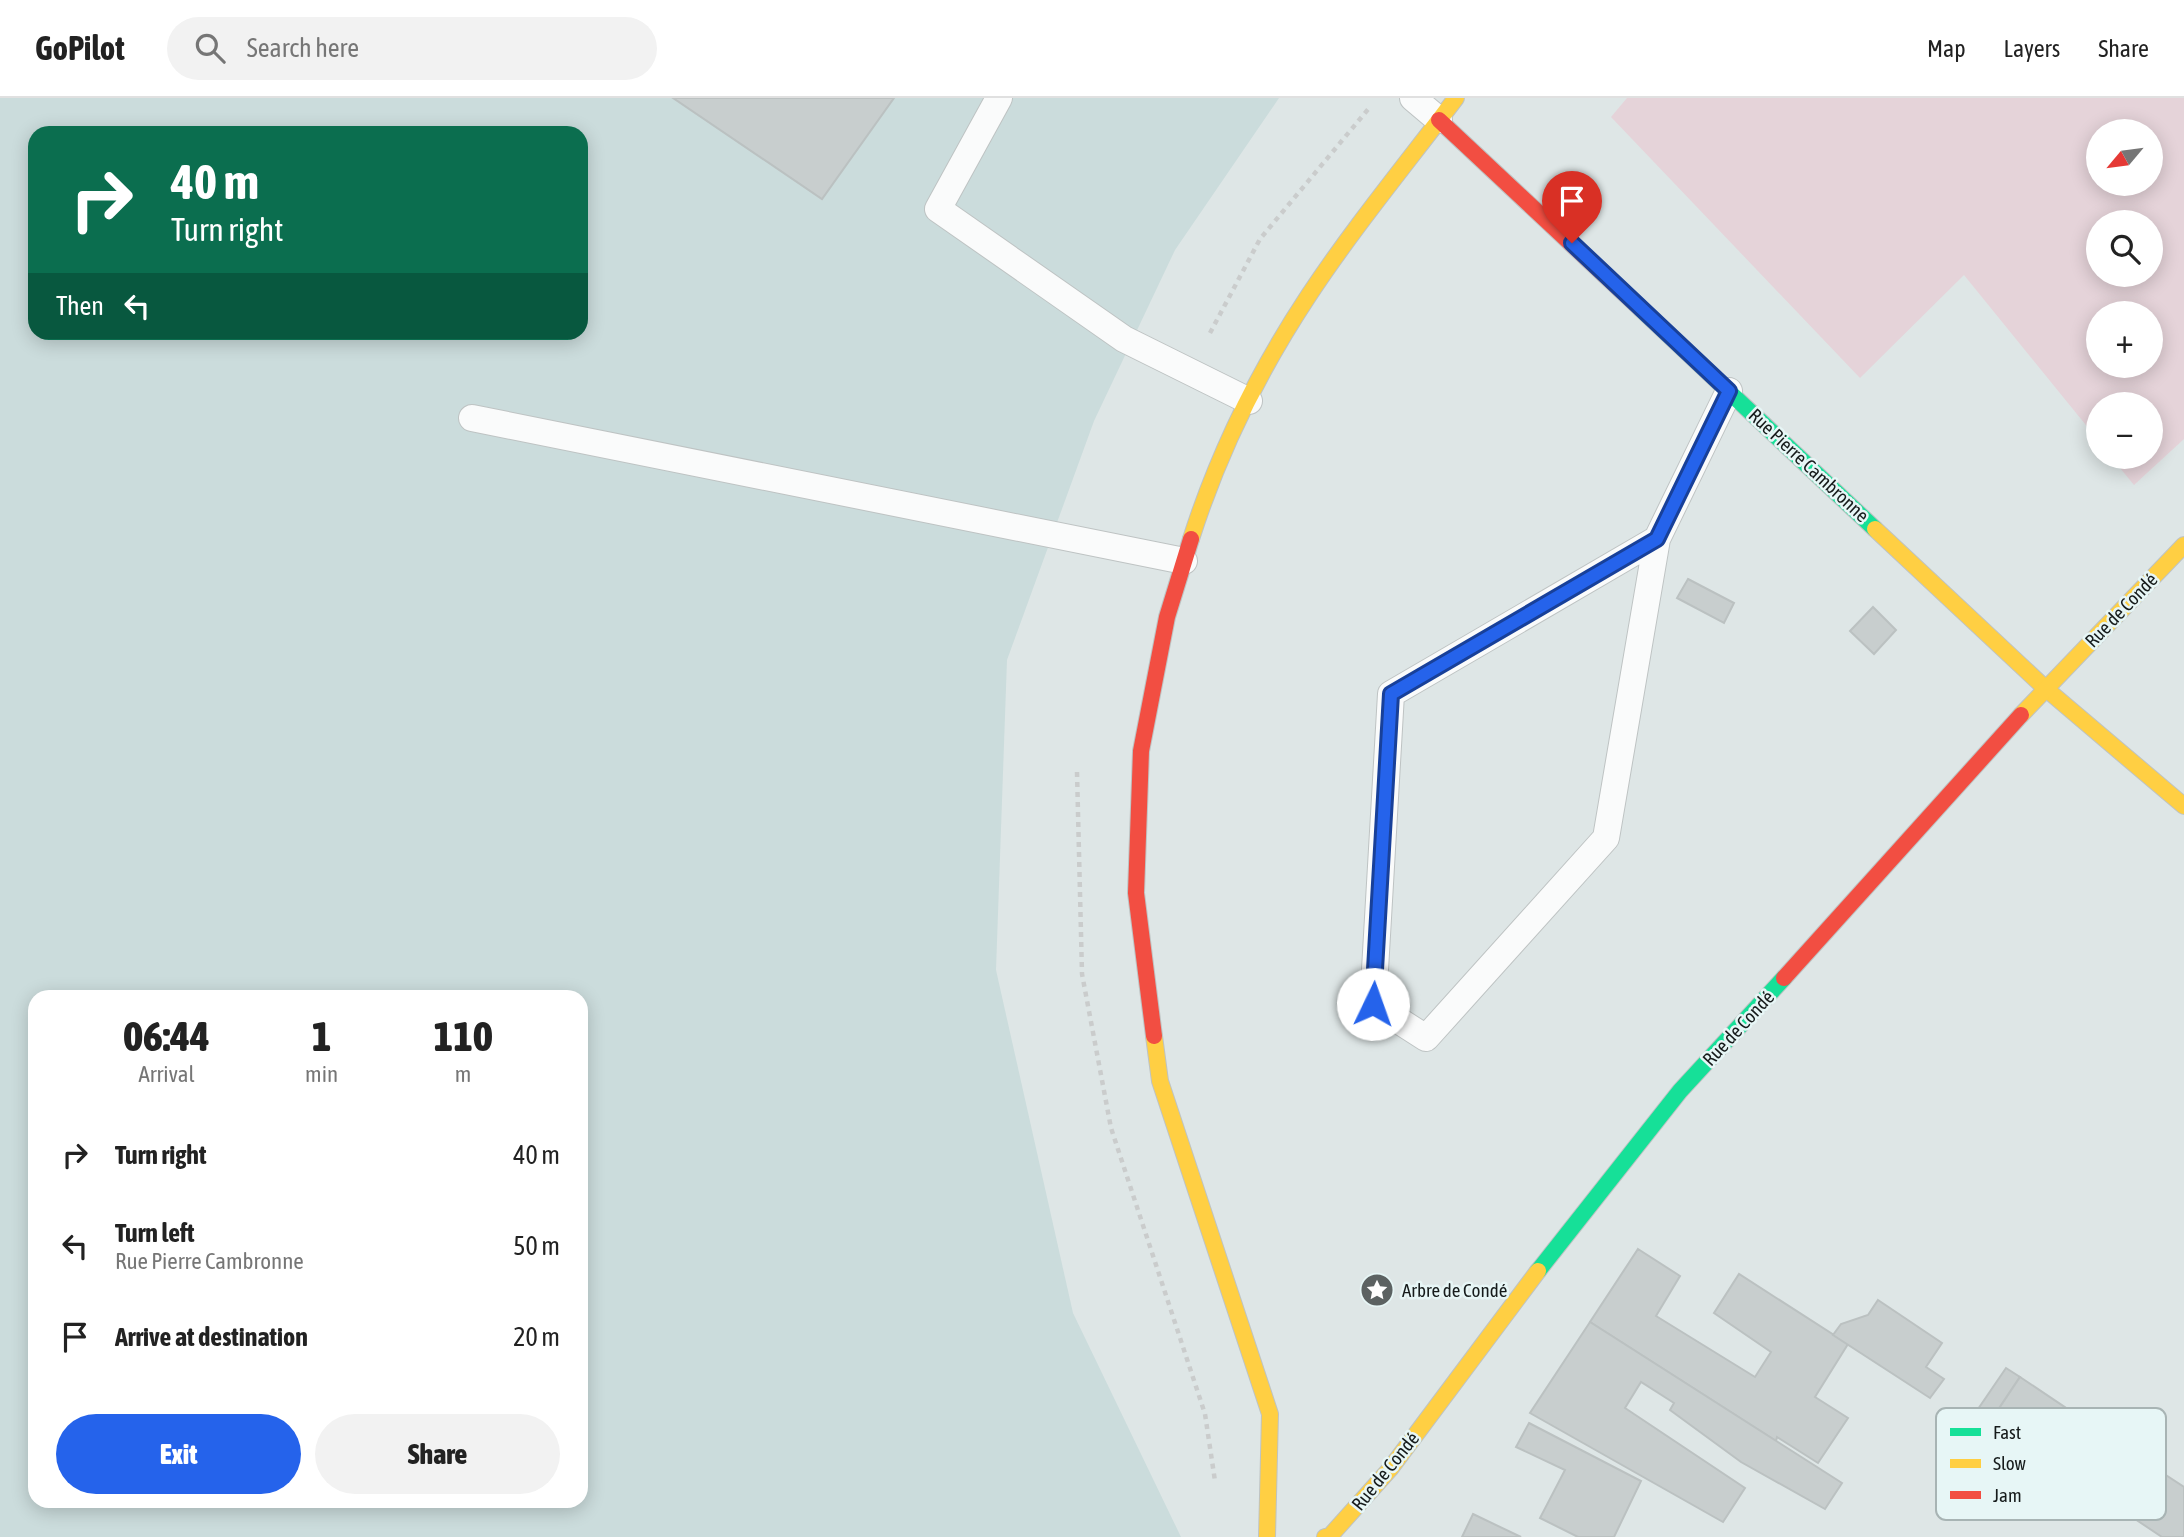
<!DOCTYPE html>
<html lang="en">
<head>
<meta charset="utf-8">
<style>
	:root { --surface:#fff; --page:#f2f2f2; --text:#222; --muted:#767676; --line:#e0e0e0; --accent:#2563eb }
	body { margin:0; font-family:"Asap Condensed",sans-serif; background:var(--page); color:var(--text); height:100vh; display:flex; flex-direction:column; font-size:26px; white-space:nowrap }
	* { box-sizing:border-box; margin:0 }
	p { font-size:23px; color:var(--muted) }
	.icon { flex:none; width:38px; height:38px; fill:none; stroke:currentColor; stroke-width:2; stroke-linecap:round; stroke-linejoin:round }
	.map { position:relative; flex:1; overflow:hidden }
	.sheet { position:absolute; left:28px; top:892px; width:560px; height:518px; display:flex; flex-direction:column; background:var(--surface); border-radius:21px; box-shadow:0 4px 18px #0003 }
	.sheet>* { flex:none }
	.banner { position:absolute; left:28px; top:28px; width:560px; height:214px; border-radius:21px; box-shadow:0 4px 18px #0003; background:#0b6e4f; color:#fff; overflow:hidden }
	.needle { width:46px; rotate:241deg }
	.buttons { position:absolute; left:2086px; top:21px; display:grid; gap:14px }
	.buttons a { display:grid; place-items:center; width:77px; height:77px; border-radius:50%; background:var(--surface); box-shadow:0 4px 18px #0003; font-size:35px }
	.pin { position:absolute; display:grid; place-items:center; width:60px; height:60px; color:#fff; margin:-72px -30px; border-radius:50% 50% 50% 0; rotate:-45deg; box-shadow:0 0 7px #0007 }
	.pin .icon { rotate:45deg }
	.me { position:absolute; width:77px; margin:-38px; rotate:3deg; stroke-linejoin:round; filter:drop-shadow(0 0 5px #0008) }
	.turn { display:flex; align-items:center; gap:24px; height:147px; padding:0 28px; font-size:32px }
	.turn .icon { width:91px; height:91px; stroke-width:2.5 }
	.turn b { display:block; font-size:49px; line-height:60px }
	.then { display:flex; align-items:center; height:66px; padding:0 28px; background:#0003; gap:14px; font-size:26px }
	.eta { display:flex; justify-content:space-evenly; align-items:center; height:119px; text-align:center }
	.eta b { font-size:42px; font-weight:800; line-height:49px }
	.action { display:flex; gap:14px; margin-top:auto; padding:14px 28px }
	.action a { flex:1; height:80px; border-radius:42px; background:var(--accent); color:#fff; font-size:28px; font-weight:800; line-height:80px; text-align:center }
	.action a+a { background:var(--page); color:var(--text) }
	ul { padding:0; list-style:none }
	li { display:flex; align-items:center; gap:21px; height:91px; padding:0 28px }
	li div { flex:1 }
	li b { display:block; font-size:26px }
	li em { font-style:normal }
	header { display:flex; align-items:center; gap:42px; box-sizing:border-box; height:98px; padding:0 35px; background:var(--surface); border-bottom:2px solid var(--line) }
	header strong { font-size:33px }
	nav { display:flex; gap:38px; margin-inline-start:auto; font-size:24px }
	.search { width:490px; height:63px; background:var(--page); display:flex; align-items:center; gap:18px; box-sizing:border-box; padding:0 24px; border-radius:38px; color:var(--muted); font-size:26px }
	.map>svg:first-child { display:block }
</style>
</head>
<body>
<header>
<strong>GoPilot</strong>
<div class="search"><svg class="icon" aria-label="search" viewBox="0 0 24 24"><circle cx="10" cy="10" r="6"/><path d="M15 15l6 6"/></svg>Search here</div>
<nav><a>Map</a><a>Layers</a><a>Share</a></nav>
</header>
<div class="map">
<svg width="2184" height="1439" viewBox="0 0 2184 1439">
	<rect width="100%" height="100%" fill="#dee6e6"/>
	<path fill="#cbdcdc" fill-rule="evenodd" d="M0 0H1279L1175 152 1094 323 1007 562 996 872 1073 1215 1181 1439H0ZM35 35H581V234H35ZM35 900H581V1404H35Z"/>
	<path fill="#e5d3d9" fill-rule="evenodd" d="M1627 0H2184V341L2134 387 2111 359H2151V306H2098V342L1964 177 1860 280 1611 19ZM2098 33H2151V86H2098ZM2098 124H2151V177H2098ZM2098 215H2151V268H2098Z"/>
	<g fill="#c8cece" stroke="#bbc1c1" stroke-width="2">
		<polygon points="673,0 894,0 822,101"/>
		<polygon points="1688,481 1734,505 1724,525 1677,500"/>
		<polygon points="1873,509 1896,532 1874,556 1850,533"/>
		<polygon points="1638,1151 1680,1178 1656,1218 1755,1279 1771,1254 1714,1215 1739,1176 1848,1246 1815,1299 1848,1320 1818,1365 1777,1339 1776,1343 1590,1224"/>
		<polygon points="1878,1202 1942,1245 1926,1269 1944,1281 1930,1300 1833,1237 1841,1226 1868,1217"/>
		<polygon points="1590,1224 1842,1385 1825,1411 1741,1364 1670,1312 1674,1305 1641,1284 1625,1310 1745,1390 1723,1424 1530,1315"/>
		<polygon points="2006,1270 2020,1279 1990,1324 1976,1314"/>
		<polygon points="2020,1279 2108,1338 2121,1319 2136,1330 2093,1393 1990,1324"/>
		<polygon points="1529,1325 1641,1383 1614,1439 1578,1439 1540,1420 1565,1372 1516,1349"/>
		<polygon points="2123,1349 2184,1389 2184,1439 2162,1439 2093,1393"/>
		<polygon points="1473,1416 1521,1439 1462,1439"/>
	</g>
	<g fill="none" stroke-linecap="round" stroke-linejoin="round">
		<defs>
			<g id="lane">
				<polyline points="999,0 938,111 1124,241 1249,303"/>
				<polyline points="1413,0 1439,22"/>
				<polyline points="472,320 1184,463"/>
				<polyline points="1657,441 1606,740 1426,940 1373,906 1391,596 1657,441 1729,293"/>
			</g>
			<g id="fast">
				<polyline points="1641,211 1875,431"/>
				<polyline points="1538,1173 1680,993 1784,880"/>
			</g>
			<g id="slow">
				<polyline points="1875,431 2045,590 2184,708"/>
				<path d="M1191 441C1218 356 1260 271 1309 197 1354 129 1407 65 1456 0"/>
				<polyline points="2021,617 2184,447"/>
				<polyline points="1154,938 1160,983 1270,1316 1267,1439"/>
				<polyline points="1325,1439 1330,1438 1390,1371 1538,1173"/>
			</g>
			<g id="jam">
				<polyline points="1439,22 1641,211"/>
				<polyline points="1784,880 2021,617"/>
				<polyline points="1154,938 1136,795 1141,653 1167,519 1191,441"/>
			</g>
		</defs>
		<use href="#lane" stroke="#bec3c3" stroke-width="28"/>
		<use href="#fast" stroke="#bec3c3" stroke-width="18"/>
		<use href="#slow" stroke="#bec3c3" stroke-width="18"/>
		<use href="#jam" stroke="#bec3c3" stroke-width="18"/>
		<g stroke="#cacccc" stroke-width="4.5" stroke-dasharray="5 5" stroke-linecap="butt">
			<polyline points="1210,235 1260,141 1370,9"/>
			<polyline points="1077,674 1082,876 1111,1030 1205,1316 1215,1383"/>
		</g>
		<use href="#lane" stroke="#fafbfb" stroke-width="26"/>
		<use href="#fast" stroke="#16e098" stroke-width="16"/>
		<use href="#slow" stroke="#ffcf43" stroke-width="16"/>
		<use href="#jam" stroke="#f24e42" stroke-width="16"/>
	</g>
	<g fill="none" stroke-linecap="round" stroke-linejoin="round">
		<defs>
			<polyline id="route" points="1373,906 1391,596 1657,441 1729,293 1572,145"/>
		</defs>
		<use href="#route" stroke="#184099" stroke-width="18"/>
		<use href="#route" stroke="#2563eb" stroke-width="12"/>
	</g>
	<defs>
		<symbol id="sight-disc" viewBox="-11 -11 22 22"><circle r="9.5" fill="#5c6262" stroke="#e7f6f6"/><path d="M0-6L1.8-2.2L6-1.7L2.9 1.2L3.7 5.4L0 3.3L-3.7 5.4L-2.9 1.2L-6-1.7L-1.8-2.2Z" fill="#fff"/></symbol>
	</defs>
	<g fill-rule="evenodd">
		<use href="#sight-disc" x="1358" y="1173" width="38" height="38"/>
	</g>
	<g text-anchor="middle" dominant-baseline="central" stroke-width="5" stroke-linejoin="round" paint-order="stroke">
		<g font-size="19" fill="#161b1b" stroke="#e7f6f6">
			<text transform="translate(1809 367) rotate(43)">Rue Pierre Cambronne</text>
			<text transform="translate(2121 512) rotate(-46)">Rue de Condé</text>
			<text transform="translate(1738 930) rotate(-47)">Rue de Condé</text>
			<text transform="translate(1385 1373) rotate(-51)">Rue de Condé</text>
		</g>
		<g font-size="19" fill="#161b1b" stroke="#e7f6f6" text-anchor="start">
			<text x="1402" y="1192">Arbre de Condé</text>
		</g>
	</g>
	<rect x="1936" y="1310" width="230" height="112" rx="10" fill="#e7f6f6" stroke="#a8b4b4" stroke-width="2"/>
	<rect x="1950" y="1330" width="31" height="8" fill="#16e098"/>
	<rect x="1950" y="1361" width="31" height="9" fill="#ffcf43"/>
	<rect x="1950" y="1393" width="31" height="8" fill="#f24e42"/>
	<g font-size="19" fill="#161b1b">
		<text x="1993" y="1341">Fast</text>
		<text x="1993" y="1372">Slow</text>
		<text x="1993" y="1404">Jam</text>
	</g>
</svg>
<div class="buttons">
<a><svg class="needle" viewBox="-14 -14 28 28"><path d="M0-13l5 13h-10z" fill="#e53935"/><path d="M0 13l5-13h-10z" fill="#767676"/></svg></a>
<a><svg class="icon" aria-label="search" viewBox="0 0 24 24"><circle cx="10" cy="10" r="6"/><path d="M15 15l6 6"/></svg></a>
<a>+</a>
<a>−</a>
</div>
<div class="pin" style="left:1572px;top:145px;background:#d93025"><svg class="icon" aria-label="arrive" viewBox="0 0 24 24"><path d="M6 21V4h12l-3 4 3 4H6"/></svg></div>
<svg class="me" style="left:1373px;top:906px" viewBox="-20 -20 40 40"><circle r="19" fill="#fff"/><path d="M0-13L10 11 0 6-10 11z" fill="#2563eb"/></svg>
<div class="banner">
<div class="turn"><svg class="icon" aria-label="right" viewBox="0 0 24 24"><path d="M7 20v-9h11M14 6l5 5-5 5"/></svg><div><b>40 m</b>Turn right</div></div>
<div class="then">Then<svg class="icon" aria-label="left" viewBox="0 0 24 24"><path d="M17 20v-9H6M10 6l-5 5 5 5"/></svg></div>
</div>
<section class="sheet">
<div class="eta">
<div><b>06:44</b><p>Arrival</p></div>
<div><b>1</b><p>min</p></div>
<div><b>110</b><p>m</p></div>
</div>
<ul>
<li><svg class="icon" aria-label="right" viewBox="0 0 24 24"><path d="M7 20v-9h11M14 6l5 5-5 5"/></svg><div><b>Turn right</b></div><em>40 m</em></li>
<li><svg class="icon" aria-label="left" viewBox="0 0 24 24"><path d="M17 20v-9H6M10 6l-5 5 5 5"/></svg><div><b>Turn left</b><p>Rue Pierre Cambronne</p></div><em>50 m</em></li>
<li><svg class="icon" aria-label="arrive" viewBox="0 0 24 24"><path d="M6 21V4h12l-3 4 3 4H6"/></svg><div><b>Arrive at destination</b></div><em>20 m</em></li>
</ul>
<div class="action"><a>Exit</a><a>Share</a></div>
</section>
</div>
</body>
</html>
